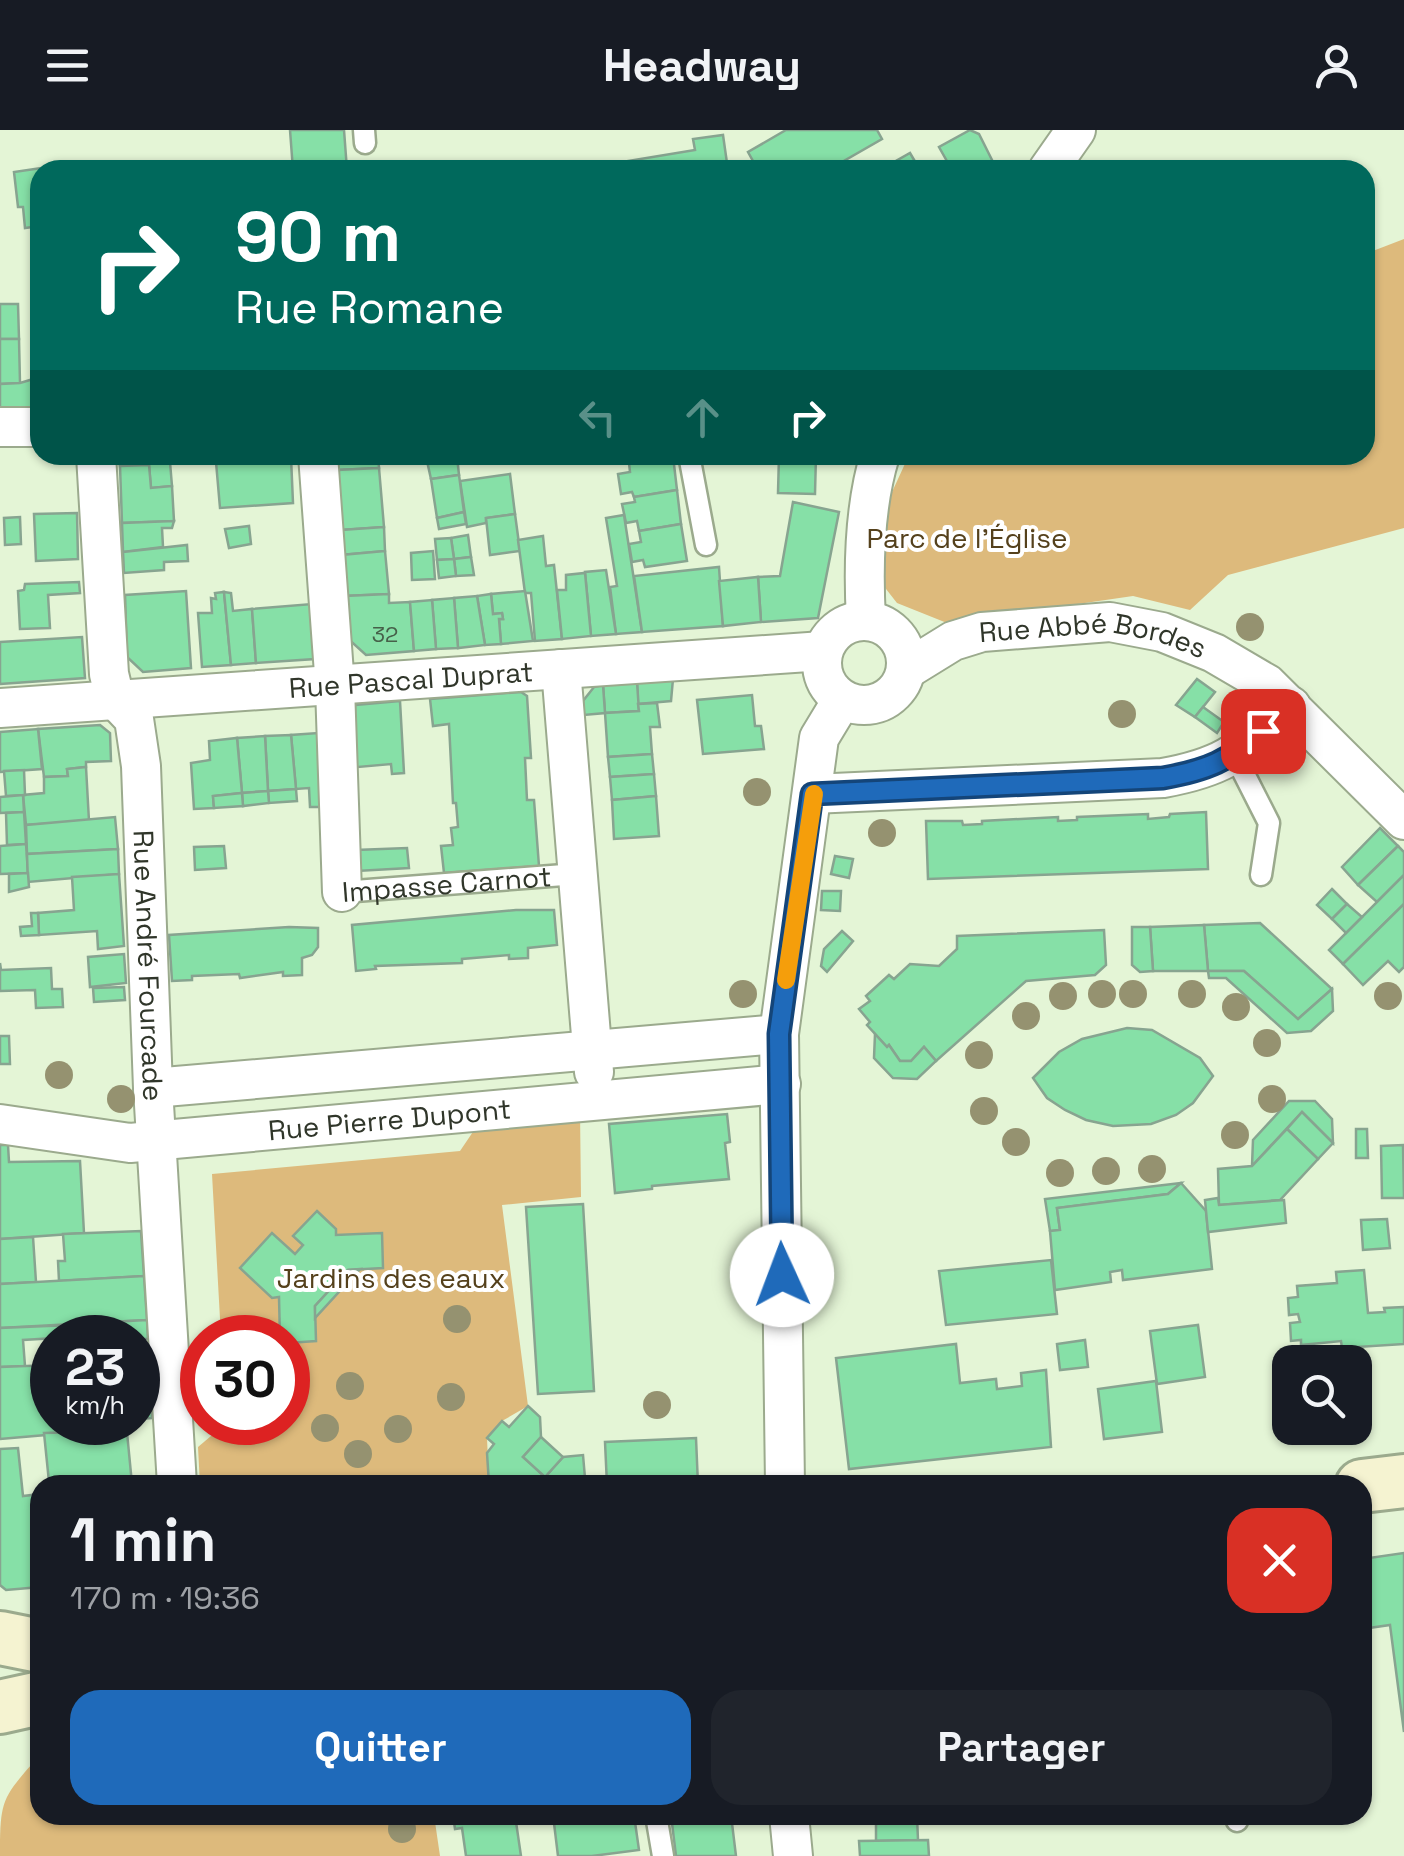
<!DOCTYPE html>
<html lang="fr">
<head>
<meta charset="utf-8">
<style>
	:root { --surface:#171b24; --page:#20242c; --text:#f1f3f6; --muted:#9ea1a6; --accent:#1f6aba }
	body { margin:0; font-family:"Space Grotesk",sans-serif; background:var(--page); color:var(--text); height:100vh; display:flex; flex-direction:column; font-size:38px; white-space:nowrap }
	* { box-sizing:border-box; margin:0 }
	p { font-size:32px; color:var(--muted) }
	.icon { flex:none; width:55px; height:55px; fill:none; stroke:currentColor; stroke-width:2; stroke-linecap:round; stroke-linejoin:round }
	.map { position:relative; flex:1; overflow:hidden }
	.sheet { position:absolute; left:30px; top:1345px; width:1342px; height:350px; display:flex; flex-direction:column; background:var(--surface); border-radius:30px; box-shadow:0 2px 8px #0004 }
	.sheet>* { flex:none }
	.top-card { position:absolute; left:30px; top:30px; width:1345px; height:305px; border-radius:30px; box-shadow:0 2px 8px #0004; background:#00695c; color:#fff; overflow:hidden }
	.controls { position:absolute; left:1272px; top:1215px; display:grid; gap:20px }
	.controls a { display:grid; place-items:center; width:100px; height:100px; border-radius:20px; background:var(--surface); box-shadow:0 2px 8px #0004; font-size:50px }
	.speed { position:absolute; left:30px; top:1185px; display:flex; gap:20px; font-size:50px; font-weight:700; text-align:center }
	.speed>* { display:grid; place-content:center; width:130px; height:130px; border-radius:50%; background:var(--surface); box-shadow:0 2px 8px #0004; line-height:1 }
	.speed small { font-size:25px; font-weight:400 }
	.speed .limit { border:15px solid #d22; background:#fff; color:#111 }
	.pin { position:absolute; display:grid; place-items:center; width:85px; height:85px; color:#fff; margin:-42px; border-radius:20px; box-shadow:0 5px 15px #0006 }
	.me { position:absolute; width:110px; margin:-55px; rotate:358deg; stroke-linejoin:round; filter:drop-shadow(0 0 8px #0008) }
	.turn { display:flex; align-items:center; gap:35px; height:210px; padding:0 40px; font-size:45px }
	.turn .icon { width:130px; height:130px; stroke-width:2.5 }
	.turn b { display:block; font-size:70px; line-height:85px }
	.lanes { display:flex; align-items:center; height:95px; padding:0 40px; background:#0003; justify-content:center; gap:50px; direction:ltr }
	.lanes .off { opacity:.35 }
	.round { display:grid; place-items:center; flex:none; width:105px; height:105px; border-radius:30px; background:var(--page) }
	.overview { display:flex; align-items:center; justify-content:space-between; height:170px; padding:0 40px }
	h1 { font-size:60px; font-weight:700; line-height:75px }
	.cta { display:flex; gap:20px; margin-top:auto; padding:20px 40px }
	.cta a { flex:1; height:115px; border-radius:30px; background:var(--accent); color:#fff; font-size:40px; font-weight:700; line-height:115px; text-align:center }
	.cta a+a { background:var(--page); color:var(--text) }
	header { display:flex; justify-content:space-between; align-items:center; height:130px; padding:0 40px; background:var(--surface); font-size:45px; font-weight:700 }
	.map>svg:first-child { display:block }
</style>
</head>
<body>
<header><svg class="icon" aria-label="menu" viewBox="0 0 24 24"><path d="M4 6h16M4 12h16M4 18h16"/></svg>Headway<svg class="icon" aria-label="person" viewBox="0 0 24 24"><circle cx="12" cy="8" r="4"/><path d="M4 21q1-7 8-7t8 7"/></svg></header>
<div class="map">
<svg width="1404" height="1726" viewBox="0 0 1404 1726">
	<rect width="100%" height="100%" fill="#e4f5d6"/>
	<g fill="#ddba7c">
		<polygon points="1404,109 1404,398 1228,445 1190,480 1133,466 947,493 897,473 879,450 876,397 909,325 1365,325 1365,124"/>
		<polygon points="580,981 581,1067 502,1075 528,1276 502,1291 487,1308 489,1355 200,1355 198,1317 211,1306 226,1303 226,1293 288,1292 288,1208 221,1207 212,1044 460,1021 481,990"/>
		<path d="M40 1625V1685H434L440 1726H0C0 1668 2 1668 40 1625Z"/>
	</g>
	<g fill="#86e0a7" stroke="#87a490" stroke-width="2.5">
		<polygon points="290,0 344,0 347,40 293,40"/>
		<polygon points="786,0 877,0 882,9 828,40 758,40 748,22"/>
		<polygon points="970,0 979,4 993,32 978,40 952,40 939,17"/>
		<polygon points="723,5 728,40 623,40 622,32 695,20 693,9"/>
		<polygon points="910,23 920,40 880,40"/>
		<polygon points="69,34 70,40 40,40 40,96 25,98 23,77 18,77 14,42"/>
		<polygon points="0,174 18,174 19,209 0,209"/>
		<polygon points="0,209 19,209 20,253 0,254"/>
		<polygon points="40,247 40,280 0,283 0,254 20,253"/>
		<polygon points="119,325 175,325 175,332 170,332 172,356 151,358 149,335 120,336"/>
		<polygon points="336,325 378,325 379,338 337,340"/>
		<polygon points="779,325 816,325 815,364 778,363"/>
		<polygon points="457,326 459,345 431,349 427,331"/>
		<polygon points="673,326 677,360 634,367 632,362 621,364 618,344 630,342 629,333"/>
		<polygon points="291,327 293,373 220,378 216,332"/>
		<polygon points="149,335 151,358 172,356 174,391 122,393 120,336"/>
		<polygon points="379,338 384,397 341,400 337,340"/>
		<polygon points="510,344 515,384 486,388 486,393 467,397 460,351"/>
		<polygon points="459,345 464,382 437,388 431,349"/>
		<polygon points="677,360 681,394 639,401 637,391 626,393 622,374 635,372 634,367"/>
		<polygon points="793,372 839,382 818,488 761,492 758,447 780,446"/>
		<polygon points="464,382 466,394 439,399 437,388"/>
		<polygon points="77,383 78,429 36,431 34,384"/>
		<polygon points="515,384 520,421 490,425 486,388"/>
		<polygon points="624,385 642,502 616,504 610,457 617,456 606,388"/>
		<polygon points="20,387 21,414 5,415 4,388"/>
		<polygon points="174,391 172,398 162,398 163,417 123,422 122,393"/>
		<polygon points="681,394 687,431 645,437 643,430 632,432 629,414 641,412 639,401"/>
		<polygon points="249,396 251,414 229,418 225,399"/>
		<polygon points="384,397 385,421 341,425 341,400"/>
		<polygon points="468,405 471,427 454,429 451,408"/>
		<polygon points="543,406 546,436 554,435 562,509 535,511 531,463 525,463 518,410"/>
		<polygon points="451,408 454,429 437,430 435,409"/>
		<polygon points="187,415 188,431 164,432 164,440 124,443 123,422"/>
		<polygon points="385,421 389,464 344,466 341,425"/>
		<polygon points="433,421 435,449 412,450 411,423"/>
		<polygon points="471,427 474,445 456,446 454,429"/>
		<polygon points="454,429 456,446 439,448 437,430"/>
		<polygon points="719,437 723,496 642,502 634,446"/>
		<polygon points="606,440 616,504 591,506 585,442"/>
		<polygon points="585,443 591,506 562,509 557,460 566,460 566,445"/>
		<polygon points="758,447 761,492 723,496 719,451"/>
		<polygon points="79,452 80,463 48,465 50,498 20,499 18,461 24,460 25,454"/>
		<polygon points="186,461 191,538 143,542 127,527 125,465"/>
		<polygon points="525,461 533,511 501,514 499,489 503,489 502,483 493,484 491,464"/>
		<polygon points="224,462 231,535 202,537 198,483 212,483 211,468 216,469 215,463"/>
		<polygon points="224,462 231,463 233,481 252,479 256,533 231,535"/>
		<polygon points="389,464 389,473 410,472 414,521 366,525 345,506 344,466"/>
		<polygon points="491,464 493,484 502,483 503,489 499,489 501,514 485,515 477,466"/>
		<polygon points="477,466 485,515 458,518 454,468"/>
		<polygon points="454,468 458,518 436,519 432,470"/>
		<polygon points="432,470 436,519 414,521 410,472"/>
		<polygon points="312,474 315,529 256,533 252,479"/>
		<polygon points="82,507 85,548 0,554 0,512"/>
		<polygon points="673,549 671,571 638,574 637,552"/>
		<polygon points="1197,549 1215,562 1195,587 1176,575"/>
		<polygon points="637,552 639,581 605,583 603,555"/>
		<polygon points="603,555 605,583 584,585 583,571 594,557"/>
		<polygon points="521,562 527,566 531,628 525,628 527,670 534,670 539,736 444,743 441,716 453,715 451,698 458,697 456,673 453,673 449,594 433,596 430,569"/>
		<polygon points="752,565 755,596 761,596 764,619 703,624 697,570"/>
		<polygon points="400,571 404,643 392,644 391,634 347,638 344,576"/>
		<polygon points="657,573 660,597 650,597 652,624 608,627 605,583 639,581 638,574"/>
		<polygon points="1203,577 1224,592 1217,603 1195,587"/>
		<polygon points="100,595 110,603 111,631 86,632 86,637 67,639 68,646 44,647 38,599"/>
		<polygon points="38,599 42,639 0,642 0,602"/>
		<polygon points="318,603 321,677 310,677 309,658 296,659 291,605"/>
		<polygon points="291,605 296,659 268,661 265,606"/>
		<polygon points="265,606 268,661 242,663 237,608"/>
		<polygon points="237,608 242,663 213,666 214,678 194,679 191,633 210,630 209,611"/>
		<polygon points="652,624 654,644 610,647 608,627"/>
		<polygon points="86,637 89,691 26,695 23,665 44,663 44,647 68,646 67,639"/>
		<polygon points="24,640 25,665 6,666 4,641"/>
		<polygon points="654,644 656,666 612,670 610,647"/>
		<polygon points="296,659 297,671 269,673 268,661"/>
		<polygon points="268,661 269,673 243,676 242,663"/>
		<polygon points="242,663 243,676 214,678 213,666"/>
		<polygon points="23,665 24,682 0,683 0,667"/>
		<polygon points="656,666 659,706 614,709 612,670"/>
		<polygon points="24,682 26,714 7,715 6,683"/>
		<polygon points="1206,682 1208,739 928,749 926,691 962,691 963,695 982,694 982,691 1058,687 1058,691 1077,690 1077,687 1148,684 1148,689 1169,687 1170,684"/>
		<polygon points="115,687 118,719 27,724 26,695"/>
		<polygon points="1380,698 1398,716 1358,755 1342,737"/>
		<polygon points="26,714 28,743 0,744 0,716"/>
		<polygon points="224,716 226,738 195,740 194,717"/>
		<polygon points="1398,716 1404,722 1404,745 1377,772 1358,755"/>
		<polygon points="407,718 409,738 357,741 356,720"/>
		<polygon points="118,719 119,744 28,752 27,724"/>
		<polygon points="835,726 853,729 849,748 831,744"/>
		<polygon points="28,743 29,757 9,762 9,744"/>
		<polygon points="119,744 124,816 98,819 97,801 39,805 38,783 74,780 72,747"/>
		<polygon points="1404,745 1404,774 1343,834 1329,820"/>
		<polygon points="1332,759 1347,774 1332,789 1317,775"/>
		<polygon points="822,761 841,761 840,781 821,780"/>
		<polygon points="1347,774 1362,787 1346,803 1332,789"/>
		<polygon points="1404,774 1404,837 1399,842 1388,831 1363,855 1343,834"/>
		<polygon points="516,780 554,780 557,815 528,818 528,828 509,829 509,825 462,829 462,833 375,836 376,839 356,841 352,795"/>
		<polygon points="31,783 38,783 39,805 21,806 20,797 32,796"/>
		<polygon points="1260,793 1332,859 1298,889 1244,841 1208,841 1204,795"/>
		<polygon points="1204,795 1208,841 1153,841 1150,797"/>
		<polygon points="289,797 318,798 318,817 312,825 302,828 302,845 283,846 283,842 240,848 239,844 192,846 192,850 172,851 169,805"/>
		<polygon points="1132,797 1150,797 1153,841 1140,842 1132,835"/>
		<polygon points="1104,800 1106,835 1095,845 1026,851 936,931 924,917 911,931 900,931 889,915 887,917 867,895 870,892 859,879 870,871 866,866 889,845 894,849 910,834 939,836 957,819 957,806"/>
		<polygon points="842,801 853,811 827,842 821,836 824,819"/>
		<polygon points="124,824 126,853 90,857 88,827"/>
		<polygon points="0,833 1,840 51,838 52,859 62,859 63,877 36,878 35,860 0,861"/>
		<polygon points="1208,841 1244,841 1298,889 1332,859 1333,881 1311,901 1287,903 1226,848 1209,848"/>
		<polygon points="124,857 125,870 94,872 93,858"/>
		<polygon points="1127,898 1152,900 1200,928 1213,946 1193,973 1176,985 1151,994 1113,996 1086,990 1065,980 1047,968 1033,948 1059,922 1082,909"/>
		<polygon points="875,904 887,917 889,915 900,931 911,931 924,917 936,931 917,949 893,948 874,928"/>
		<polygon points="0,906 9,906 10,934 0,934"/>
		<polygon points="1289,971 1315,971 1332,989 1333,1013 1302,982 1252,1036 1253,1010"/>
		<polygon points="1302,982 1333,1013 1318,1029 1287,999"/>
		<polygon points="727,984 730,1012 725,1013 729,1049 652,1056 652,1059 615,1063 609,994"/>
		<polygon points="1287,999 1318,1029 1280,1070 1219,1075 1218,1039 1252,1036"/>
		<polygon points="1356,999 1367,999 1368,1028 1356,1028"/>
		<polygon points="0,1015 8,1015 9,1032 80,1031 84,1103 0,1109"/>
		<polygon points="1403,1015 1404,1068 1382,1068 1381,1016"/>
		<polygon points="1181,1053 1168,1064 1057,1078 1060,1100 1050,1101 1045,1069"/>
		<polygon points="1181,1053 1206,1081 1212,1139 1123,1150 1122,1140 1110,1142 1111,1152 1055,1160 1050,1101 1060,1100 1057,1078 1168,1064"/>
		<polygon points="1218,1068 1219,1075 1284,1070 1286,1093 1208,1102 1205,1070"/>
		<polygon points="583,1074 594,1261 538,1264 526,1077"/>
		<polygon points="317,1081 336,1099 336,1105 382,1103 383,1138 348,1140 315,1176 316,1211 288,1213 288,1208 280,1208 279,1167 272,1168 240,1138 272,1103 295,1124 303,1115 293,1106"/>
		<polygon points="1387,1089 1390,1118 1363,1120 1361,1090"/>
		<polygon points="141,1101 144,1146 59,1151 58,1131 65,1131 63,1104"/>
		<polygon points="33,1107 36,1152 0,1154 0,1109"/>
		<polygon points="1051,1130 1057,1184 946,1195 939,1141"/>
		<polygon points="360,1139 315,1188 315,1176 348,1140"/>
		<polygon points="1364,1140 1368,1183 1385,1182 1384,1178 1404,1177 1404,1214 1342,1218 1341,1211 1301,1215 1301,1210 1291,1211 1290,1193 1300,1192 1298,1184 1289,1185 1288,1168 1298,1167 1297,1156 1337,1153 1336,1142"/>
		<polygon points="144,1146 147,1190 0,1198 0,1154"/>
		<polygon points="147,1190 148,1209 111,1208 110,1192"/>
		<polygon points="72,1195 73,1207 23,1210 25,1236 0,1237 0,1198"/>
		<polygon points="1198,1195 1205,1247 1157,1254 1150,1201"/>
		<polygon points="1085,1210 1088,1237 1060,1240 1057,1214"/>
		<polygon points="956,1214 960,1253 996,1249 997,1259 1022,1256 1021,1243 1046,1240 1051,1317 849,1339 836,1228"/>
		<polygon points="138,1230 149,1230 152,1288 138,1289"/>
		<polygon points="52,1235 52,1292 85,1292 79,1293 80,1302 0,1309 0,1237"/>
		<polygon points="1156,1251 1162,1302 1104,1309 1098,1259"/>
		<polygon points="528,1276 540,1287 541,1307 523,1327 545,1347 563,1327 583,1325 585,1348 579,1355 489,1354 487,1323 494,1314 487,1308 502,1291 509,1297"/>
		<polygon points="126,1292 132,1354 95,1355 94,1348 49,1352 44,1303 80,1302 79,1293"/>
		<polygon points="541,1307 563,1327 545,1347 523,1327"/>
		<polygon points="696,1308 698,1355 607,1355 605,1312"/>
		<polygon points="18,1318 23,1366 40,1364 40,1457 6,1460 0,1455 0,1319"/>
		<polygon points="1404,1423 1404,1602 1390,1495 1362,1499 1362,1429"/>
		<polygon points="453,1685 515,1685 521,1726 466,1726 462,1698 455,1699"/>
		<polygon points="553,1685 634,1685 639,1720 592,1726 558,1726"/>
		<polygon points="671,1685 731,1685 736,1726 676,1726"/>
		<polygon points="876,1686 917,1686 918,1710 876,1711"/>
		<polygon points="928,1710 929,1726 860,1726 859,1711"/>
	</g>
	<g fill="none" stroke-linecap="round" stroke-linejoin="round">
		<defs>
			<g id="lane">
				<polyline points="364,0 365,13"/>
				<polyline points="689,325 706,415"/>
				<polyline points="1235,626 1269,693 1261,745"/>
				<path id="s1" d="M342 762 577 744"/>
				<polyline points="656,1685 663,1726"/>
				<polyline points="1237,1685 1237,1691"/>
			</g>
			<g id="street">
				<polyline points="1048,40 1076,0"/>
				<polyline points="0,297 40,297"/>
				<path id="s2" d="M96 325 109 544 115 569 134 589 141 636 153 958 177 1355"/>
				<polyline points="318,325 335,557 342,762"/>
				<path d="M866 490C863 436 864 377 880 325"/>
				<circle cx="864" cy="533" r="42"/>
				<polyline points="561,539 594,942"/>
				<path id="s3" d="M906 540 953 511 982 502 1110 492 1162 502 1214 523 1267 554 1404 690"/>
				<path id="s4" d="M0 578 823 521"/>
				<path d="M812 664 1163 648C1230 636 1242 619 1291 576"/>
				<polyline points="153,958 779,904"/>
				<path id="s5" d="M0 994 130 1013 781 954"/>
				<polyline points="785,1355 779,904 819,608 842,570"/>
				<polyline points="789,1685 793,1726"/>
			</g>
			<g id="secondary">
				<polyline points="1362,1356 1404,1351"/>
				<polyline points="0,1508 40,1516"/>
				<polyline points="0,1577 40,1568"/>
			</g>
		</defs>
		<use href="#lane" stroke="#9baa8d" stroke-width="25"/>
		<use href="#street" stroke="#9baa8d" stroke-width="42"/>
		<use href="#secondary" stroke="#9baa8d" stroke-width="58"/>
		<use href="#lane" stroke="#fff" stroke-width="20"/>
		<use href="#street" stroke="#fff" stroke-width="38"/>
		<use href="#secondary" stroke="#f5f3d1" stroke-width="52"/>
	</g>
	<g fill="#959270">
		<circle cx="1250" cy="497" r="14"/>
		<circle cx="1122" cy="584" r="14"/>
		<circle cx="757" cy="662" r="14"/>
		<circle cx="882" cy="703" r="14"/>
		<circle cx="743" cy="864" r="14"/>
		<circle cx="1102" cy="864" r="14"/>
		<circle cx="1133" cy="864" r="14"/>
		<circle cx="1192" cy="864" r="14"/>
		<circle cx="1063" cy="866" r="14"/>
		<circle cx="1388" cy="866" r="14"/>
		<circle cx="1236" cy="877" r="14"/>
		<circle cx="1026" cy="886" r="14"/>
		<circle cx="1267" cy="913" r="14"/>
		<circle cx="979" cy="925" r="14"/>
		<circle cx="59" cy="945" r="14"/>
		<circle cx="121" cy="969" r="14"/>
		<circle cx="1272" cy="969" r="14"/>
		<circle cx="984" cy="981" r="14"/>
		<circle cx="1235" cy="1005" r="14"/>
		<circle cx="1016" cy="1012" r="14"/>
		<circle cx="1152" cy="1039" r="14"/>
		<circle cx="1106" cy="1041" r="14"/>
		<circle cx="1060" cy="1043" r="14"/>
		<circle cx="457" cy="1189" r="14"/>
		<circle cx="350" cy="1256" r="14"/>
		<circle cx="451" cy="1267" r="14"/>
		<circle cx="657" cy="1275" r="14"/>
		<circle cx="325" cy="1298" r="14"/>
		<circle cx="398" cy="1299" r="14"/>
		<circle cx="358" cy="1324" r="14"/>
		<circle cx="402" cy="1699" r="14"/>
	</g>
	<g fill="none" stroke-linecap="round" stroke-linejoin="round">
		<defs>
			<path id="route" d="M782 1145 779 904 812 664 1163 648C1208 640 1228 631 1263 601"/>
		</defs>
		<use href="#route" stroke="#144579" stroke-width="25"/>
		<use href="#route" stroke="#1f6aba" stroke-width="18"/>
		<polyline stroke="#f59e0b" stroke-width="18" points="786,850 814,664"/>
	</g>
	<g text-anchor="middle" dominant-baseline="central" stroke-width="8" stroke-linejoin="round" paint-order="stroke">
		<g font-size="22" fill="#466049">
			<text x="385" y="504">32</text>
		</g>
		<g font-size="28" fill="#55411c" stroke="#fff">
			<text x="967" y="408">Parc de l'Église</text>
			<text x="391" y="1148">Jardins des eaux</text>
		</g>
		<g font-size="28" fill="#30362a" stroke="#fff">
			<text stroke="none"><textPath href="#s3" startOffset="198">Rue Abbé Bordes</textPath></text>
			<text stroke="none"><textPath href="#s4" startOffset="412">Rue Pascal Duprat</textPath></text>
			<text stroke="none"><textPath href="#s1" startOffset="105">Impasse Carnot</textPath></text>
			<text stroke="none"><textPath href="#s2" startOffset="520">Rue André Fourcade</textPath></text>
			<text stroke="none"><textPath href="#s5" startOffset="392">Rue Pierre Dupont</textPath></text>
		</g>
	</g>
</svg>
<div class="controls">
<a><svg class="icon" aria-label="search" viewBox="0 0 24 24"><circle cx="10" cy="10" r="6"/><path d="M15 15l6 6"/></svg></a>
</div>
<div class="speed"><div>23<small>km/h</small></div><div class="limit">30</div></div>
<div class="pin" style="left:1263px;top:601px;background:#d93025"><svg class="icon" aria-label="arrive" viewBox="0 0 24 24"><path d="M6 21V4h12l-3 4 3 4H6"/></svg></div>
<svg class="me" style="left:782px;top:1145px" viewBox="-20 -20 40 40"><circle r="19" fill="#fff"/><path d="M0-13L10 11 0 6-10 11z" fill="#1f6aba"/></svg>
<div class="top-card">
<div class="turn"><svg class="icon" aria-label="right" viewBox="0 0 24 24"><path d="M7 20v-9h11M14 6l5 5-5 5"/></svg><div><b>90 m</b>Rue Romane</div></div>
<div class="lanes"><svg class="icon off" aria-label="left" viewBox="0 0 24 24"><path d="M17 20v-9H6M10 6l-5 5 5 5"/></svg><svg class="icon off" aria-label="ahead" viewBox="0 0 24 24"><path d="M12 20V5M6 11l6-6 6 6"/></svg><svg class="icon" aria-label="right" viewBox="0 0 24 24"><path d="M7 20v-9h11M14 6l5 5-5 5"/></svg></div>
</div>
<section class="sheet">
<div class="overview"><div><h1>1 min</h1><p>170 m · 19:36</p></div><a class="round" style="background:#d93025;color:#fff"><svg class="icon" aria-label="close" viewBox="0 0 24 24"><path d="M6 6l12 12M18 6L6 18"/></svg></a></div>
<div class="cta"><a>Quitter</a><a>Partager</a></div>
</section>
</div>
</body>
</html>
